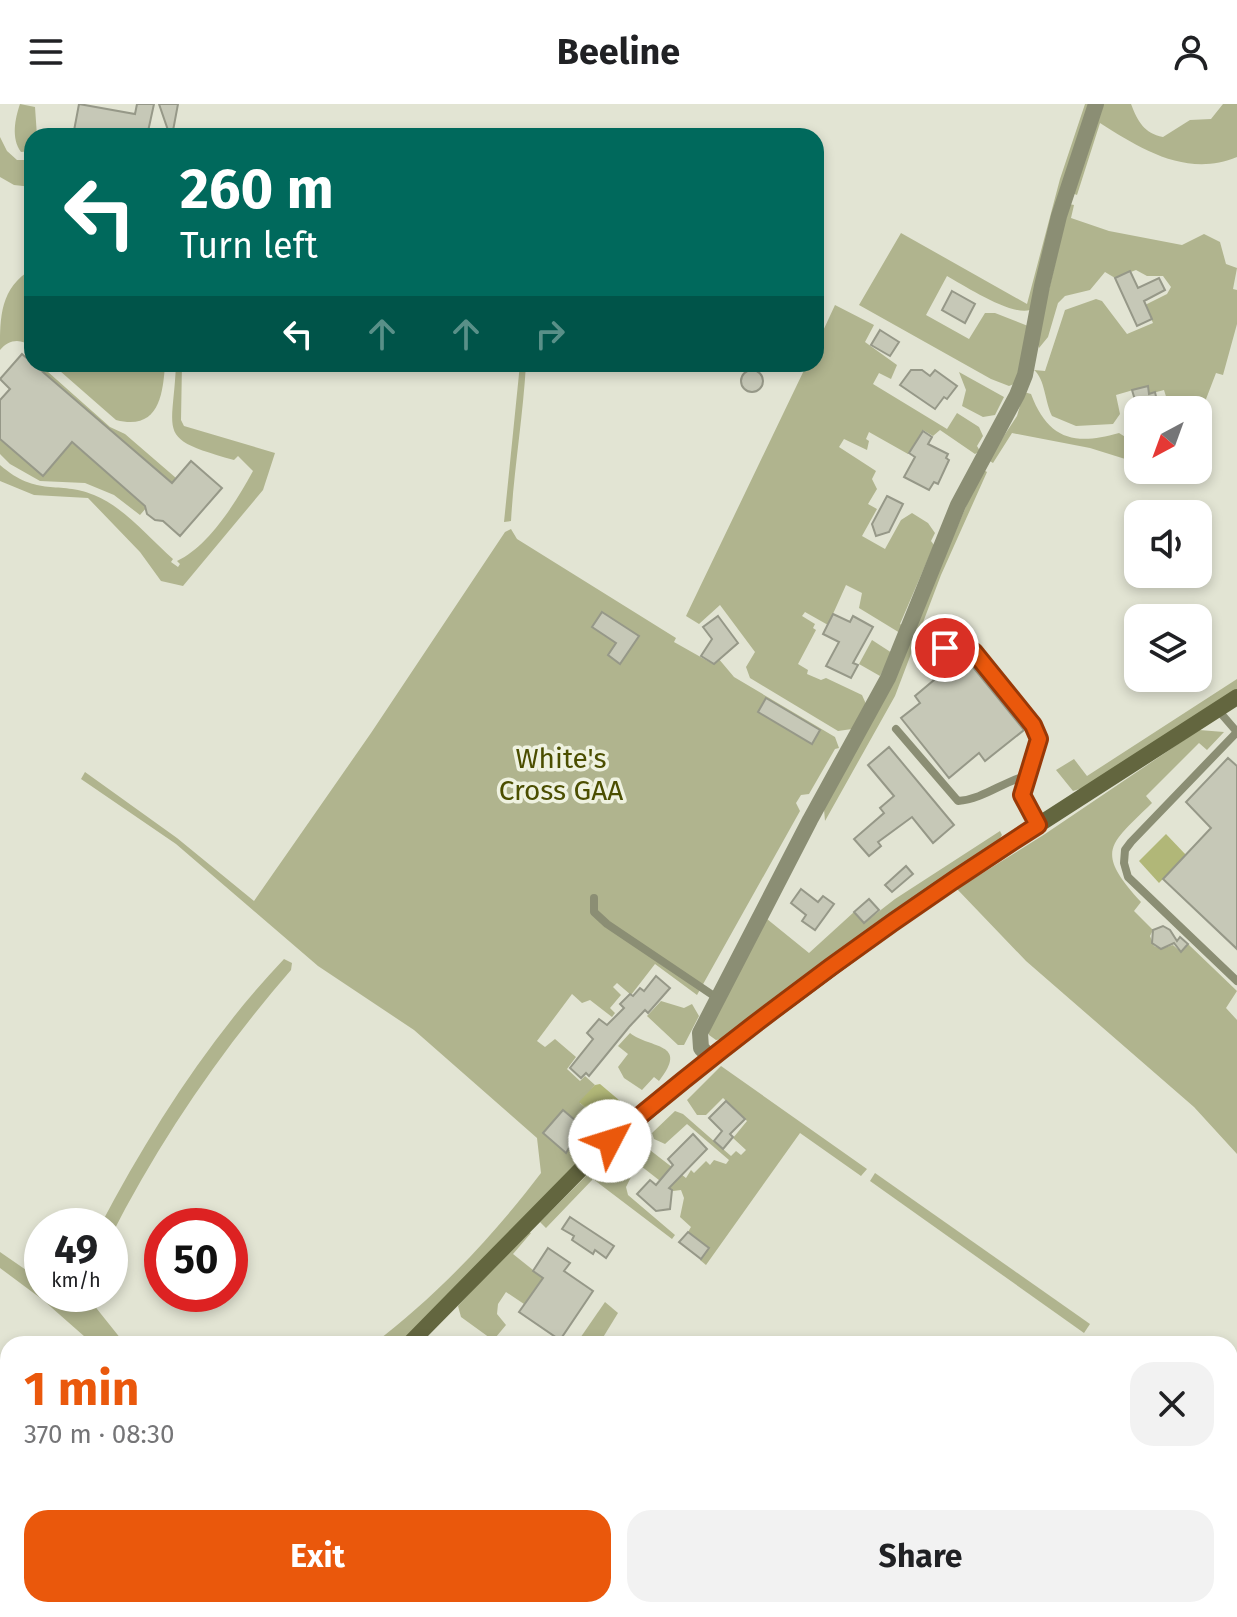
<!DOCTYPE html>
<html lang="en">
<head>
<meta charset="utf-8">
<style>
	:root { --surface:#fff; --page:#f2f2f2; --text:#202124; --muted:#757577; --accent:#ea580c }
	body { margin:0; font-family:"Fira Sans",sans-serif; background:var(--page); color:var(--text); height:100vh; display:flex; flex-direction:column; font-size:30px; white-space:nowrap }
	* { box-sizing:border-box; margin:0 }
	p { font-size:26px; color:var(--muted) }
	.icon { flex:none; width:44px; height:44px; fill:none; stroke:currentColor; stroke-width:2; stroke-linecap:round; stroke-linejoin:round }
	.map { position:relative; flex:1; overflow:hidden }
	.side { position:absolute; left:0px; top:1232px; width:1238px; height:282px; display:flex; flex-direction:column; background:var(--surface); border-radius:24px 24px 0 0; box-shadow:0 4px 12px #0003 }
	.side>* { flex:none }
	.top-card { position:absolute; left:24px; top:24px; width:800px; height:244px; border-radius:24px; box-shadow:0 4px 12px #0003; background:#00695c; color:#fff; overflow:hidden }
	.needle { width:52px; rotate:221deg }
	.tools { position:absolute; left:1124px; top:292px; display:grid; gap:16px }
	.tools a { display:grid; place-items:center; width:88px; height:88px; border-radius:16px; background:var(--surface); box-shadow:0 4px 12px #0003; font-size:40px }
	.speed { position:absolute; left:24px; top:1104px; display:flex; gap:16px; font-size:40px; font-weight:700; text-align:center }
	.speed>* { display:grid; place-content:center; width:104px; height:104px; border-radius:50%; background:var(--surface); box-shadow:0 4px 12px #0003; line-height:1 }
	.speed small { font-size:20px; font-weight:400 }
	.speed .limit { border:12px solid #d22; background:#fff; color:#111 }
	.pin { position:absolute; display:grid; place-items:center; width:68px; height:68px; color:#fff; margin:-34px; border:4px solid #fff; border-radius:50%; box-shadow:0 2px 8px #0007 }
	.me { position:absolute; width:88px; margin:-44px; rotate:50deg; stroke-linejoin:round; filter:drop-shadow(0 0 6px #0008) }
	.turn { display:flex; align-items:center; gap:28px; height:168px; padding:0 24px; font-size:36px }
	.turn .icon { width:104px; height:104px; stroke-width:2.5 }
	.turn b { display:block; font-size:56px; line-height:68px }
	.lanes { display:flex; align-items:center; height:76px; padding:0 24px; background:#0003; justify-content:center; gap:40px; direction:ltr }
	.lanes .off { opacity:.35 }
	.round { display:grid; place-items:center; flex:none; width:84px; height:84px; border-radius:24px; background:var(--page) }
	.head { display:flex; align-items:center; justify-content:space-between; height:136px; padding:0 24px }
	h1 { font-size:48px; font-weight:700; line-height:60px; color:var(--accent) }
	.primary-button { display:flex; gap:16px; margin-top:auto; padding:16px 24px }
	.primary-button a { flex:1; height:92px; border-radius:24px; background:var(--accent); color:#fff; font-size:32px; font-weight:700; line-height:92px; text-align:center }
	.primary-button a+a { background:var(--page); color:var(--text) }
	header { display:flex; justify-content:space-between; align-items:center; height:104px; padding:0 24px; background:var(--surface); font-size:36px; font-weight:700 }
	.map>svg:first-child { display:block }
</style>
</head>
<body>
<header><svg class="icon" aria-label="menu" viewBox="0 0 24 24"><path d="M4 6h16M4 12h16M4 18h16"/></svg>Beeline<svg class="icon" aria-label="person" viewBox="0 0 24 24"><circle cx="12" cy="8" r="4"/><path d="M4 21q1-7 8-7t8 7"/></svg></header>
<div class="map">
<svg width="1237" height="1513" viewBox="0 0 1237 1513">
	<rect width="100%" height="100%" fill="#e2e4d3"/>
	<g fill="#b0b48e">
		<path d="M20 0 35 3 37 32H32L31 47 21 48C11 34 15 15 20 0Z"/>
		<path d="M1085 0H1092L1030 206C1011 212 965 182 947 172L926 211 969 235 985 209H995L1028 222 1024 253 1014 280 1009 282 991 275 859 201 901 129 1027 200 1060 75Z"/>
		<path d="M1101 0H1131C1138 18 1144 29 1163 33L1190 16 1211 15 1223 0H1237V53C1187 74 1141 45 1100 19L1077 91 1072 89Z"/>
		<polygon points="0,33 7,47 17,56 32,56 32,83 14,81 0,73"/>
		<path d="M1069 100 1074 101 1071 114 1109 127 1182 141 1204 130 1220 138 1226 160 1237 164 1233 185 1237 186V220L1223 271 1216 269 1198 316V306H1161L1169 302 1164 286 1149 290 1147 282 1116 291 1120 310 1113 320 1076 322 1052 312C1045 298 1045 275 1034 266L1045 267 1065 206 1096 195 1102 197 1127 230 1153 219 1145 201 1167 190 1171 183 1163 172H1147L1136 166 1115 174 1105 168 1090 186 1065 192 1058 199 1048 233 1039 244 1037 237Z"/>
		<path d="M32 165V243C21 234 9 235 0 246 0 213 0 184 32 165Z"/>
		<polygon points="835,201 874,221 865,238 897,261 891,275 879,269 873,280 947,325 957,309 979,323 983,332 977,342 980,347 975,350 940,326 933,332 923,326 908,350 869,328 866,335 869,337 867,346 844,335 839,343 876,367 872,375 877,385 868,400 877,405 862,432 885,445 901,416 912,409 928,419 935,429 931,437 934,441 900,520 903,522 900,529 859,504 862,489 846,481 828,521 805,508 802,512 815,520 813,524 816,526 798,560 808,566 807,570 821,576 826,574 862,591 866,600 852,625 838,627 750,574 746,563 755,548 720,501 699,520 686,512 807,260 816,260 816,242"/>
		<polygon points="33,260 39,260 110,323 125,330 176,374 172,379"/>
		<path d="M52 260H165C163 292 158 327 116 316Z"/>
		<path d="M176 260H182L181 316 184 322 275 349 263 386 183 482 161 477 140 448 88 394 34 391 0 377V361C38 394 58 376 94 391 124 403 149 434 173 455L171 458 178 463 180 460 177 457C209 442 236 398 253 367L238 352 234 356C155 334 173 332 176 260Z"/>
		<path d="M520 260H526C523 313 514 365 511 417L504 418Z"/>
		<polygon points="959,268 1004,293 995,311 983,313 962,302 966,286"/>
		<polygon points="9,285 147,403 140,411 114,391 85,379 40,377 10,360 0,350 0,335 43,372 64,348 2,294"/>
		<path d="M1024 288 1031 290C1048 335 1074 342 1119 329L1127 334 1132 348 1138 352V359L1090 344 1012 329 993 359 988 356 1017 312Z"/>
		<polygon points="982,365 987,368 941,471 895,592 825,717 824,705 903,550"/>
		<path d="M511 425 517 435 676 534 674 538 713 560 718 554 734 573 835 633 839 644 835 645 809 690 801 691 796 699 800 707 697 891 655 860 631 891 617 879 613 883 621 891 610 904 615 909 612 913 590 896 582 899 572 890 537 937 545 943 555 935 576 953 567 965 580 977 585 972 595 981 580 999 609 1024 625 1011 626 1015 407 1232 397 1240H373C436 1193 494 1131 541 1069L537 1034 414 926 318 862 176 740 81 675 85 668 177 734 254 797 371 629 505 428Z"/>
		<polygon points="872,536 892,549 880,572 859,560"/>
		<polygon points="1237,575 1237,585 1089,682 1073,687 1056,666 1074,655 1087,672"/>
		<path d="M1199 626 1224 628 1207 646 1199 639 1146 692 1152 699C1108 742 1095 747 1141 798L1134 807 1153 826 1150 832 1154 842 1161 845 1173 841 1181 848 1188 840 1237 887 1226 904 1237 916V1050L1194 1003 1026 857 957 785 1045 730Z"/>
		<polygon points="1000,727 1002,731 996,740 902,803 722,935 716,936 709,931 708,924 767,815 809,849 854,808 864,819 895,795"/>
		<path d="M284 855 292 859 291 866C220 948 159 1037 110 1134V1122H100C150 1027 210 933 284 855Z"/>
		<polygon points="661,897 684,904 692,900 699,912 684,941 678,941 647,912"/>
		<path d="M630 929C650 945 690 938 659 977L654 973 642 986 624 974 618 963 628 950 618 942Z"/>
		<polygon points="721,962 867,1065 861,1072 800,1029 706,1161 700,1156 709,1144 688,1128 691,1123 680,1113 684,1094 681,1086 673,1087 632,1055 623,1037 636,1030 646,1043 686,1074 691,1066 694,1069 706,1057 710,1061 714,1056 726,1060 729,1056 687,1020 665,1040 654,1035 652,1029 675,1007 683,1010 731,1052 736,1047 741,1051 746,1046 733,1034 747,1017 723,994 706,1011 697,1011 687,996"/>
		<polygon points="610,1048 633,1069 626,1083 628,1091 675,1131 672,1135 593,1075 546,1124 540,1118"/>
		<polygon points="875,1069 1090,1220 1084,1229 870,1077"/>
		<polygon points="527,1127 531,1129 513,1150 543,1174 524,1200 506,1188 498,1200 497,1210 506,1221 496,1233 490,1234 461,1213 458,1202"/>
		<polygon points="0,1148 42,1177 42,1190 90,1190 97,1205 125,1240 93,1240 43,1196 0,1164"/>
		<polygon points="605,1198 618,1209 599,1240 576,1240"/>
	</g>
	<polygon fill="#b2b878" points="600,980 626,1002 622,1008 625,1011 609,1024 579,998 595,981"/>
	<polygon fill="#b1b778" points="1166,730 1186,751 1159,779 1139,757"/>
	<g fill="#c6c8b7" stroke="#969888" stroke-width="2">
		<polygon points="79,0 135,10 137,0 154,0 147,32 73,32"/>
		<polygon points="159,0 178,0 172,32 170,32"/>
		<polygon points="1130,167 1138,184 1159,174 1165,186 1144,197 1152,215 1137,222 1115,174"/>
		<polygon points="952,187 975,200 965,219 942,206"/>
		<polygon points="880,226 899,238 890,252 871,241"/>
		<polygon points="22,250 172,379 191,357 222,384 180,432 163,417 155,416 147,410 145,402 72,338 43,372 0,335 0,296 10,285 0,275"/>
		<polygon points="911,266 922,266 930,272 935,266 957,282 947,295 944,293 935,305 900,281"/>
		<circle cx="752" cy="277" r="11"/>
		<polygon points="1148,282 1149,290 1155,288 1159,306 1138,306 1132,286"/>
		<polygon points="923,327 932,333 928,340 948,350 946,354 949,356 938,380 934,378 929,386 904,373 915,353 909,349"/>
		<polygon points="887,392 903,400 889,428 876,432 872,420"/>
		<polygon points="602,508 639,532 620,560 608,551 616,539 592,523"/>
		<polygon points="833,510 850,518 853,512 873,523 853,559 858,561 851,574 826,562 839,538 823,530"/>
		<polygon points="718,512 738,539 714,560 701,552 712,535 703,523"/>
		<polygon points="964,552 1024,626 985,657 979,649 949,674 901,614 920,599 915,592 934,576 931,572 942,563 946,568"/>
		<polygon points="766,594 820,626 812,640 758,608"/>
		<polygon points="889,643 954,721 933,739 912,713 878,738 881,742 869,752 854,735 884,709 880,704 894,692 868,661"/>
		<polygon points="1228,654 1237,662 1237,845 1163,775 1211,724 1186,698"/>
		<polygon points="906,762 913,770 892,788 885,781"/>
		<polygon points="801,785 818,798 823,792 834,800 815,826 802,817 806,811 791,799"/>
		<polygon points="869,795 879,806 864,819 854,808"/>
		<polygon points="1163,822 1170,826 1177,837 1180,833 1188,840 1181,848 1174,839 1161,845 1152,839 1153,826"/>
		<polygon points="656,872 670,884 648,909 645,906 629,923 589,972 586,969 581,974 570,964 593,935 587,929 599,915 607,921 624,904 620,900 630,890 633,892 640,884 644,887"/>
		<polygon points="726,997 745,1015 730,1030 733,1033 723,1045 714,1037 722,1027 709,1014"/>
		<polygon points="563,1006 595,1033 581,1049 569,1044 566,1049 543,1029"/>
		<polygon points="693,1030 707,1045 669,1084 672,1086 670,1105 656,1107 637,1090 650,1076 656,1081 673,1061 668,1055"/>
		<polygon points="570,1113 614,1142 606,1154 595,1146 593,1150 572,1136 574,1132 562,1125"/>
		<polygon points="688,1128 709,1144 701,1155 679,1138"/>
		<polygon points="548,1144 570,1159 564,1167 593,1187 560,1236 519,1208 543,1174 533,1167"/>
	</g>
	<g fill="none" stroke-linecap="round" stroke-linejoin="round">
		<g stroke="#8b8e74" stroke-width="8">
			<path d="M924 563 945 544 962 540 974 548 1033 621C1051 663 999 675 1038 721"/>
			<polyline points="1218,606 1237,628"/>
			<path d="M896 625 958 697C983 695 1001 679 1025 672"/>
			<polyline points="1237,628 1131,738 1125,746 1124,759 1128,773 1237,877"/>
			<polyline points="594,794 594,808 607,820 717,894"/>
		</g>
		<polyline stroke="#8b8e74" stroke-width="16" points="711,954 701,944 700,929 810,716 888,574 958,401 1017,291 1025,271 1042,182 1059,112 1096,0"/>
		<polyline stroke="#8b8e74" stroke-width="16" points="325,1506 331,1513"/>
		<g stroke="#63663f" stroke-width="16">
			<polyline points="409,1240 587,1059 711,954 937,786 1237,593"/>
			<polyline points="0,1359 8,1360"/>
		</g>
	</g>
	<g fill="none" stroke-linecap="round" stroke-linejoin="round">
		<defs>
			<path id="route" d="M610 1037C746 922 889 816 1038 721L1022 691 1039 635 1033 621 974 548 962 540 945 544"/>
		</defs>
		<use href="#route" stroke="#983908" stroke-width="20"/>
		<use href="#route" stroke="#ea580c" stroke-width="14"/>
	</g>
	<g text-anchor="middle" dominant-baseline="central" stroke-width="7" stroke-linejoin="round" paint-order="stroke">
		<g font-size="28" fill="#4b4e00" stroke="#eff2e0">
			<text x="561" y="654">White's<tspan x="561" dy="32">Cross GAA</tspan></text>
		</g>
	</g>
</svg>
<div class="tools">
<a><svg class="needle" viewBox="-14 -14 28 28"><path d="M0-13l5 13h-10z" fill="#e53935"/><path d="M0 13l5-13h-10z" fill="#757577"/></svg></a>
<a><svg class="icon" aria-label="sound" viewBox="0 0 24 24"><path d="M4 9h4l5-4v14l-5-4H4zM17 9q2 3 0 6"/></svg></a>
<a><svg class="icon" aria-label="layers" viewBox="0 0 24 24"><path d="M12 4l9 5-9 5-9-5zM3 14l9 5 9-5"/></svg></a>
</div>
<div class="speed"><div>49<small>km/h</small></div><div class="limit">50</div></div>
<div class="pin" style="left:945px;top:544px;background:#d93025"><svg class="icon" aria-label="arrive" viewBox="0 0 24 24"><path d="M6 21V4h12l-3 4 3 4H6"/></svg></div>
<svg class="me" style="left:610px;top:1037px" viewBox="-20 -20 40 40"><circle r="19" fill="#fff"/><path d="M0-13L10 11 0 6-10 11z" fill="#ea580c"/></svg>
<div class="top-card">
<div class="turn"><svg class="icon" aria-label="left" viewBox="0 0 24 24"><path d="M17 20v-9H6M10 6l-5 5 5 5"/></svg><div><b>260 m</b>Turn left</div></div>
<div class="lanes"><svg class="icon" aria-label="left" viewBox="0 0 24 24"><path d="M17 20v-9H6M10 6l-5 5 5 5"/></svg><svg class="icon off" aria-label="ahead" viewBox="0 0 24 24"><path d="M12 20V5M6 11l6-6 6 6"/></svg><svg class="icon off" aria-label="ahead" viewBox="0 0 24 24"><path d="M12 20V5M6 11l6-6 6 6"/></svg><svg class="icon off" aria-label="right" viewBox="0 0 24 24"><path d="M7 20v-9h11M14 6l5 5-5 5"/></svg></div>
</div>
<section class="side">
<div class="head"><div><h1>1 min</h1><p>370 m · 08:30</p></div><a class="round"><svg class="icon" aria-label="close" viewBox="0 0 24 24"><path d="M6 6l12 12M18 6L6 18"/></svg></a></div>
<div class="primary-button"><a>Exit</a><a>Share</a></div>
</section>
</div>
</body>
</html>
